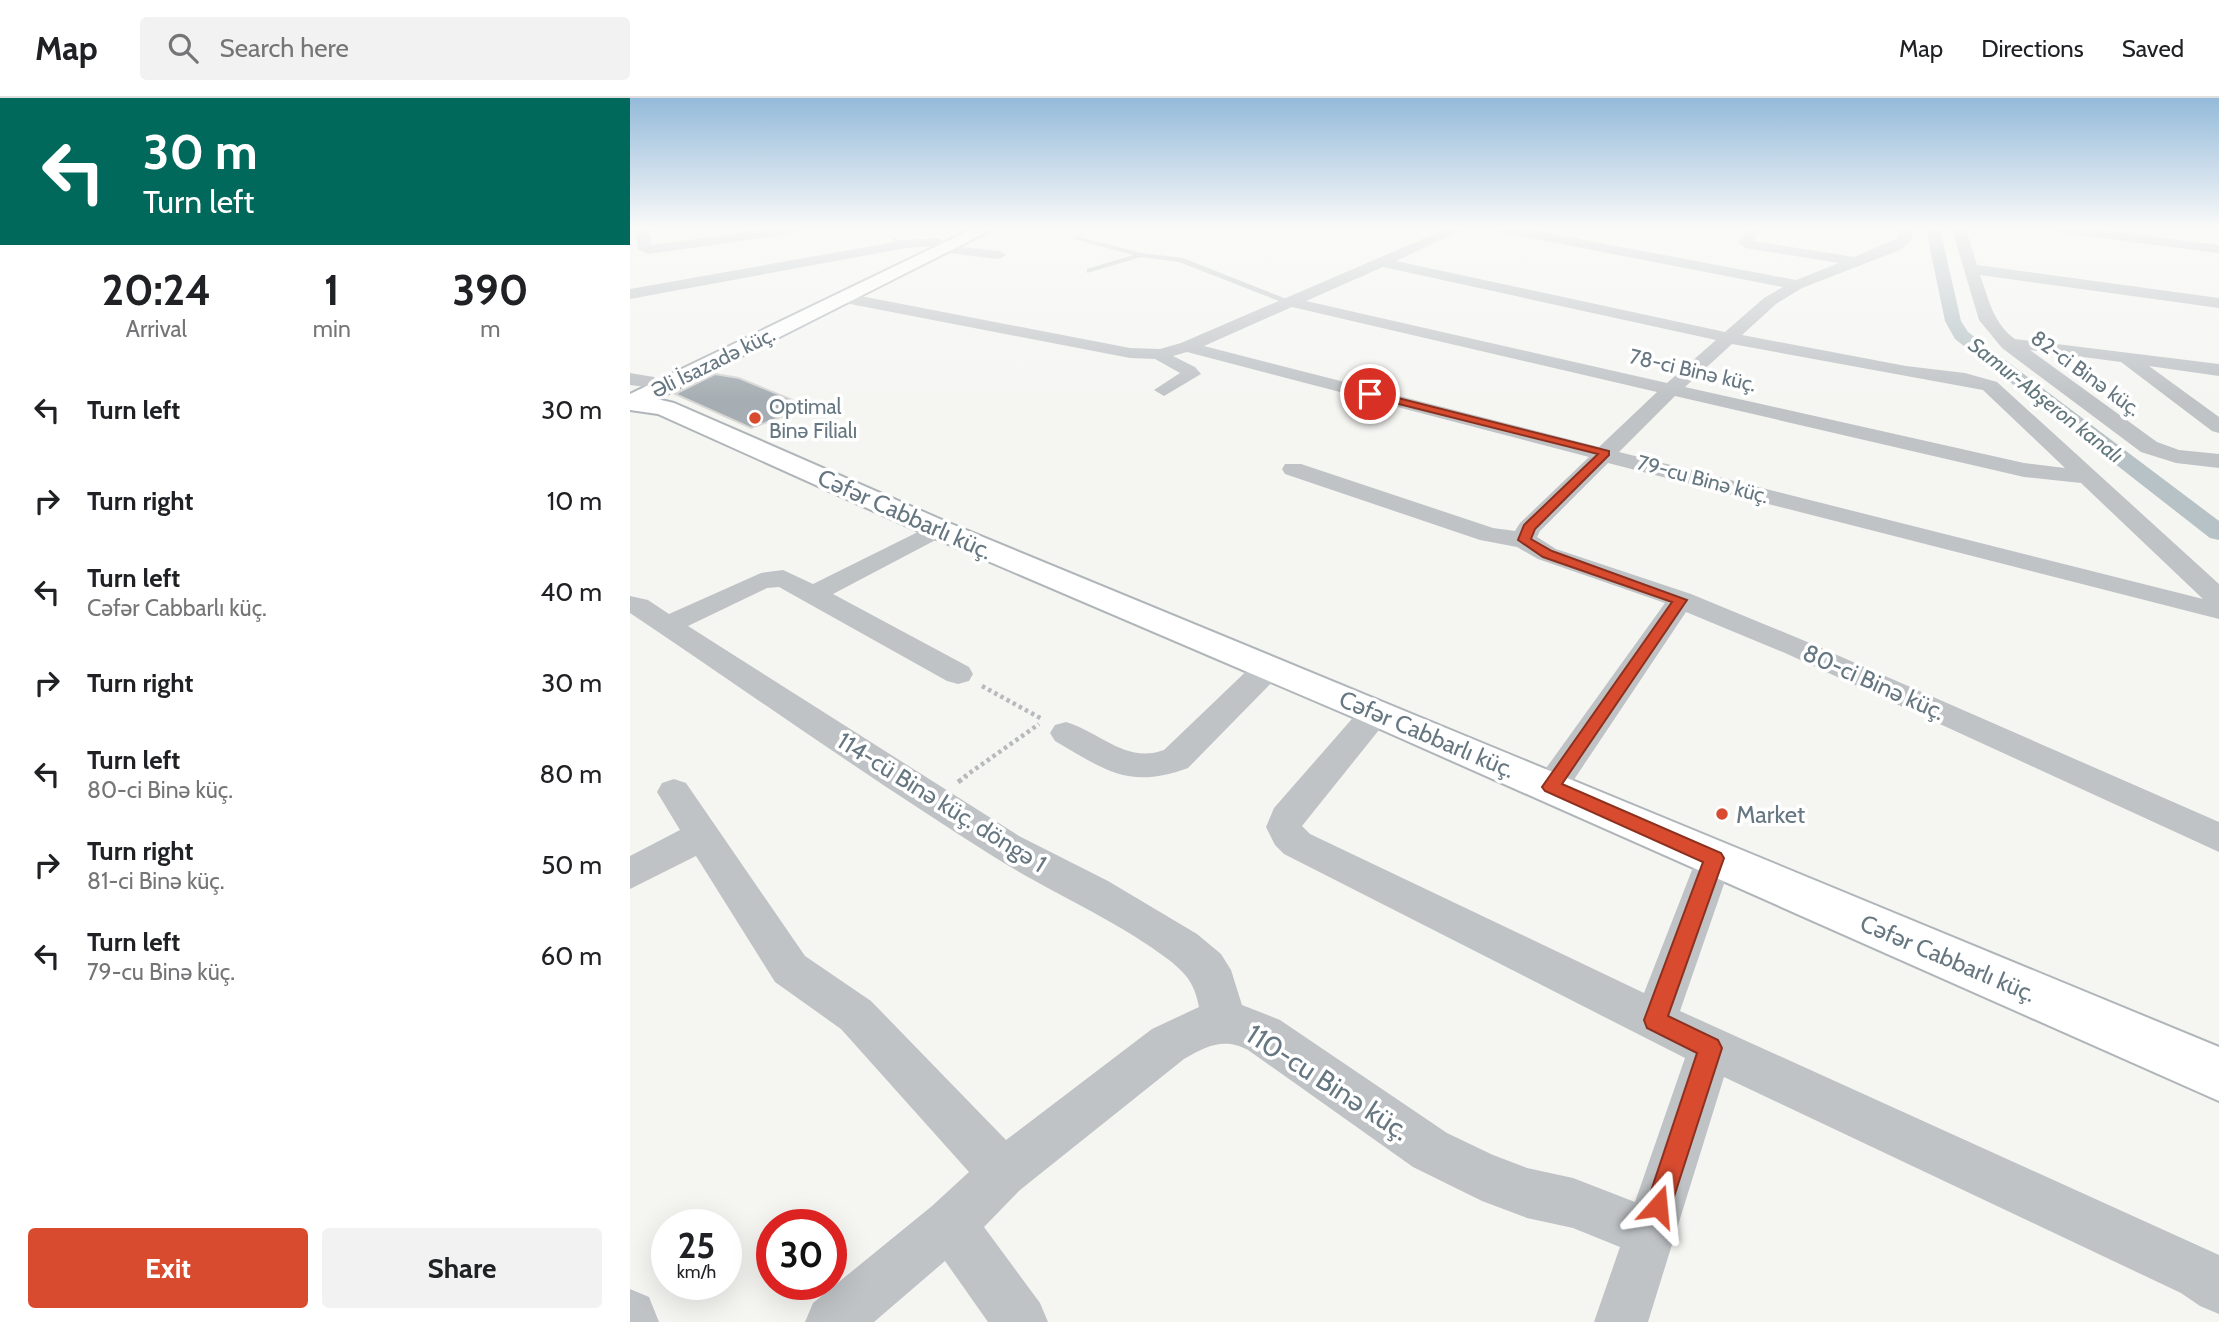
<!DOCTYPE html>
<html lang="en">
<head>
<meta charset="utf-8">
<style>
	:root { --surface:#fff; --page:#f2f2f2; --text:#202124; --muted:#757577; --line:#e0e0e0; --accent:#d84b2f }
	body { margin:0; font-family:Cabin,sans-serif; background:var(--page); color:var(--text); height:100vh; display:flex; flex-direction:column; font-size:26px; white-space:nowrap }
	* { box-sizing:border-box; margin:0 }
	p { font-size:23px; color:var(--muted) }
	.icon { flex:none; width:38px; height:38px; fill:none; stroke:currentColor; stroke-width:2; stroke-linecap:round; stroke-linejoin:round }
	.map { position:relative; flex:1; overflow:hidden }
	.drawer { display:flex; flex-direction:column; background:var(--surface); width:630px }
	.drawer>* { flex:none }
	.hud { background:#00695c; color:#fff; overflow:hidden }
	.speed { position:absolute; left:21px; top:1111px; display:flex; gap:14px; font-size:35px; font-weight:700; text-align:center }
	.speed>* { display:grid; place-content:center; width:91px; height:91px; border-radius:50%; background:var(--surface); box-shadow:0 7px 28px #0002; line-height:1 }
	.speed small { font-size:18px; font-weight:400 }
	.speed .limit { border:10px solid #d22; background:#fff; color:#111 }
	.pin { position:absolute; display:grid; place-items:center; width:60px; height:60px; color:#fff; margin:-30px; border:4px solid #fff; border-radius:50%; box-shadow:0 2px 7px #0007 }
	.me { position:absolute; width:77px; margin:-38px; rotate:18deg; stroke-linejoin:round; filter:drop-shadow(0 0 5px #0008) }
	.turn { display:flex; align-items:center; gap:24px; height:147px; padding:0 28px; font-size:32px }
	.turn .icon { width:91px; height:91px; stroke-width:2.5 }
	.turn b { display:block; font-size:49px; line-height:60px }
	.eta { display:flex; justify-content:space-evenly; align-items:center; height:119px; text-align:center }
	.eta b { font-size:42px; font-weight:800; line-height:49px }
	.action { display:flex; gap:14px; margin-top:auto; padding:14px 28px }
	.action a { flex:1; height:80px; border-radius:7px; background:var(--accent); color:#fff; font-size:28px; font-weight:800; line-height:80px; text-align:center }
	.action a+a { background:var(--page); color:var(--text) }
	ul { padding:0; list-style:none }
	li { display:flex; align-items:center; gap:21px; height:91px; padding:0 28px }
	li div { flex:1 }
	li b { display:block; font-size:26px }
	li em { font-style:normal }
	header { display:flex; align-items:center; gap:42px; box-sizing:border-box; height:98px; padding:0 35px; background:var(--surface); border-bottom:2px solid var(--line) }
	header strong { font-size:33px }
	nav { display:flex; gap:38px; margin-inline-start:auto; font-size:24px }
	.search { width:490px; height:63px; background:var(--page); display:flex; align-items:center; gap:18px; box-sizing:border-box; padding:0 24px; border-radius:7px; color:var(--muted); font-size:26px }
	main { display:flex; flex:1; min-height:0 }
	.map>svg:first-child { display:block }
</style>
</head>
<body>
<header>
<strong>Map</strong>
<div class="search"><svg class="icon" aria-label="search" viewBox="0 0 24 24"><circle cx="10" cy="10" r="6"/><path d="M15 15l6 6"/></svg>Search here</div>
<nav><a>Map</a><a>Directions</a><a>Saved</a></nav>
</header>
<main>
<section class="drawer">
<div class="hud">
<div class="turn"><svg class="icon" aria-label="left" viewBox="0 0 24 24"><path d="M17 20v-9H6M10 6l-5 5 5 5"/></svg><div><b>30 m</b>Turn left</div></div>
</div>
<div class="eta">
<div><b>20:24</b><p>Arrival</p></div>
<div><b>1</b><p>min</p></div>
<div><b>390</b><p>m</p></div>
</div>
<ul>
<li><svg class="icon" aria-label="left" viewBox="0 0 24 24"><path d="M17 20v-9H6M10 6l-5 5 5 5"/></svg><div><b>Turn left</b></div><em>30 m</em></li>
<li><svg class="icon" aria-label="right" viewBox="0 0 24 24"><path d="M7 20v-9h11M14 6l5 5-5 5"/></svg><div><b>Turn right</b></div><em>10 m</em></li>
<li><svg class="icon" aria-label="left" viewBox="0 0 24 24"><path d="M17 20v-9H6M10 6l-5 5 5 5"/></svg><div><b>Turn left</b><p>Cəfər Cabbarlı küç.</p></div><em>40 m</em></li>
<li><svg class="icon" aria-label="right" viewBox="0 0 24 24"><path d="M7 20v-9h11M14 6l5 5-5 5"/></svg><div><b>Turn right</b></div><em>30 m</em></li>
<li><svg class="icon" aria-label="left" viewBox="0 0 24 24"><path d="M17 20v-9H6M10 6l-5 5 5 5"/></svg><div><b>Turn left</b><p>80-ci Binə küç.</p></div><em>80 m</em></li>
<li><svg class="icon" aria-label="right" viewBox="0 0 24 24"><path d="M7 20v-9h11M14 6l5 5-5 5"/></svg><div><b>Turn right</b><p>81-ci Binə küç.</p></div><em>50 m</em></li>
<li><svg class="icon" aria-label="left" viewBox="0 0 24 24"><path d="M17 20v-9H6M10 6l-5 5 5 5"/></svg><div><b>Turn left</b><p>79-cu Binə küç.</p></div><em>60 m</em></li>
</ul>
<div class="action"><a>Exit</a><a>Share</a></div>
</section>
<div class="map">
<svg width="1589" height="1224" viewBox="0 0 1589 1224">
	<rect width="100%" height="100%" fill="#f5f5f2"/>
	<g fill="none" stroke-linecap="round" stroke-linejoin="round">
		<polygon fill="#b6c2c5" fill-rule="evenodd" points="1296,131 1310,131 1331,223 1338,234 1589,423 1589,442 1580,440 1325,241 1315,223"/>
	</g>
	<polygon fill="#a6aeb3" stroke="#d7d7d5" stroke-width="2" points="85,276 109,280 179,309 121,330 45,296"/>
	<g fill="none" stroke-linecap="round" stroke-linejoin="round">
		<defs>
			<polygon id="secondary" points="342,131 363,131 27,301 44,305 319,425 1589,949 1589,1003 732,623 297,437 28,316 0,312 0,296"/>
		</defs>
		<use href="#secondary" stroke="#afb5b9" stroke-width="4"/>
		<g stroke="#b7babc" stroke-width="4.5" stroke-dasharray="3.5 3.5" stroke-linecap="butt">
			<polyline points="352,588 412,621"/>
			<polyline points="334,679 409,626"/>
		</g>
		<polyline stroke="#b7babc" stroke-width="5" stroke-dasharray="4.5 4.5" stroke-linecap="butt" points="328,684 337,678"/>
		<g fill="#bfc3c6" fill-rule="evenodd">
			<polygon points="446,138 511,155 553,160 664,204 657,206 549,164 511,159 457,175 457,171 503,157 444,141"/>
			<polygon points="262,139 279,146 274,147 262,141"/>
		</g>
		<g fill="#bfc3c6" fill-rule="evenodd">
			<polygon points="5,131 19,131 21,147 139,131 174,131 167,135 18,156 8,151"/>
			<path d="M816 131H834L766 163 1095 234 1134 200 1153 189 875 135 868 131H896L1166 182 1209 165 1116 150 1107 144 1120 131H1133L1123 143 1224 159 1268 140V131H1282V142L1270 152 1172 190 1146 206 1112 237 1276 268 1335 275 1367 284 1589 486V521L978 365 910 433 907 439 926 451 1061 496 1175 543 1589 724V754L1155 555 1056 514 933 698 921 702 909 698 904 689 909 680 1035 505 908 461 887 449 850 442 655 376 652 371 655 366H671L863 430 885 433 890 425 959 359 557 254 543 258 565 269 571 276 534 298 524 292 550 275 525 261 500 260 215 205 207 200 215 195 500 250 530 251 551 245ZM753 169 1086 242 1037 285 676 203ZM662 209 1027 294 969 349 574 248ZM1102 246 1353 292 1435 370 1394 365 1055 289ZM1045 298 1394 379 1451 385 1573 501 989 354Z"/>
			<path d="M1322 131H1336L1347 167 1589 200V210L1350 177C1359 202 1363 225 1385 241L1589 266V278L1519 268 1589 319V335L1582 333 1491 264 1400 252 1527 344 1549 352 1589 356V370L1546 365 1511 354 1372 250 1349 222Z"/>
			<polygon points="1422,131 1460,131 1589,147 1589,155 1429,135"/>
			<polygon points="309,140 316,144 314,147 276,150 0,201 0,191 276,142"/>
			<polygon points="314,147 369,153 376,157 369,161 309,154 309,148"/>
			<polygon points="0,275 24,279 26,283 17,289 0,287"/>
			<path d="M308 424 317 426 320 431 317 436 203 496 339 569 343 576 339 583 328 586 317 583 149 489 137 490 58 528 389 738 478 783 567 836 591 856 601 872 612 907 650 922 817 1035 863 1057 897 1070 943 1080 1005 1104 1055 960 654 756 645 747 636 729 644 710 735 606 746 603 757 606 762 614 757 622 672 728 680 736 1014 895 1071 749 1084 745 1097 749 1103 760 1050 913 1589 1157V1216L1570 1208 1551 1195 1094 979 1018 1224H964L990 1149 943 1130 897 1120 852 1103 783 1069 618 952C594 939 576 948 554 961L390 1092 354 1129 410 1205 418 1224H358L315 1163 244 1224H175L183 1205 302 1108 339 1074 211 931 145 884 66 758 0 791V758L50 732 27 694 32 685 44 681 56 685 175 858 241 903 376 1042 522 931 569 909C565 887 557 876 539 862 484 820 419 794 361 757 239 680 119 595 0 515V498L18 502 39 516 131 475 153 472 183 486Z"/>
			<path d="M639 559 650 562 654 569 650 576 558 670C499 692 475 672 425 643L420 635 425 627 436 624C470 634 496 666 534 652L628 562Z"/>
			<polygon points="0,1191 19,1199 29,1224 0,1224"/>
		</g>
		<use href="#secondary" fill="#fff" fill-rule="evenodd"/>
	</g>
	<linearGradient id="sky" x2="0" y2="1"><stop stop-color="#94bada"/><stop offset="0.43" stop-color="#fafaf9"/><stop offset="1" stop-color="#fafaf9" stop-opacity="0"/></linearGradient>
	<rect width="1589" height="302" fill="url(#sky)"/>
	<polygon fill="#d84b2f" stroke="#8c311f" stroke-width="2" points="740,293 979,353 979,357 905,431 901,441 922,453 1057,502 932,686 1091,755 1094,760 1038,918 1088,942 1092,950 1041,1108 1038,1117 1028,1121 1019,1117 1016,1108 1067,955 1017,930 1014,922 1073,764 915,693 912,689 1042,504 913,459 888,442 894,427 968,356 737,298 735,296"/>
	<g fill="#d84b2f" stroke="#fff" stroke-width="2.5">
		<circle cx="125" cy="320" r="7"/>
		<circle cx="1092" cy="716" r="7"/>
	</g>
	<g text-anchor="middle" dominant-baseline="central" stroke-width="7" stroke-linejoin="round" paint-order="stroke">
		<g font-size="21" fill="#667781" stroke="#fff">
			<text transform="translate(83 264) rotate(-26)">Əli İsazadə küç.</text>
			<text transform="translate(1063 272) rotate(13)">78-ci Binə küç.</text>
			<text transform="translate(1456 275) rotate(36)">82-ci Binə küç.</text>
			<text transform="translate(1073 381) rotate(15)">79-cu Binə küç.</text>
		</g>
		<g font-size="21" font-style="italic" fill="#62787e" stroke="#fff">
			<text transform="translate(1416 302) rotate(38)">Samur-Abşeron kanalı</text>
		</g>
		<g font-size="21" fill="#667781" stroke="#fff" text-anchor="start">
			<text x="139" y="308">Optimal<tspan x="139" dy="24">Binə Filialı</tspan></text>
		</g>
		<g font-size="24" fill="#667781" stroke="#fff">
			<text transform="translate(275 416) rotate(24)">Cəfər Cabbarlı küç.</text>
			<text transform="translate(1244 584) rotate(24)">80-ci Binə küç.</text>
			<text transform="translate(797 636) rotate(23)">Cəfər Cabbarlı küç.</text>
			<text transform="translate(312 704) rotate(32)">114-cü Binə küç. döngə 1</text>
			<text transform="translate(1318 860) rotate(23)">Cəfər Cabbarlı küç.</text>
		</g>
		<g font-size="24" fill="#667781" stroke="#fff" text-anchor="start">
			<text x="1106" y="716">Market</text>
		</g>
		<g font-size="28" fill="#667781" stroke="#fff">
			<text transform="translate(698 984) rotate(33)">110-cu Binə küç.</text>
		</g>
	</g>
</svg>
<div class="speed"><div>25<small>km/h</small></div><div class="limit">30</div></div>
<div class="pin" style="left:740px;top:296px;background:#d93025"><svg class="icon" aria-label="arrive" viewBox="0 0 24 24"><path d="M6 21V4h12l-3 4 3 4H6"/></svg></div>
<svg class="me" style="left:1028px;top:1108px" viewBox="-20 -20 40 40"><path d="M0-17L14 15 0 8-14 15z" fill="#d84b2f" stroke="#fff" stroke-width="4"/></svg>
</div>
</main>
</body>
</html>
